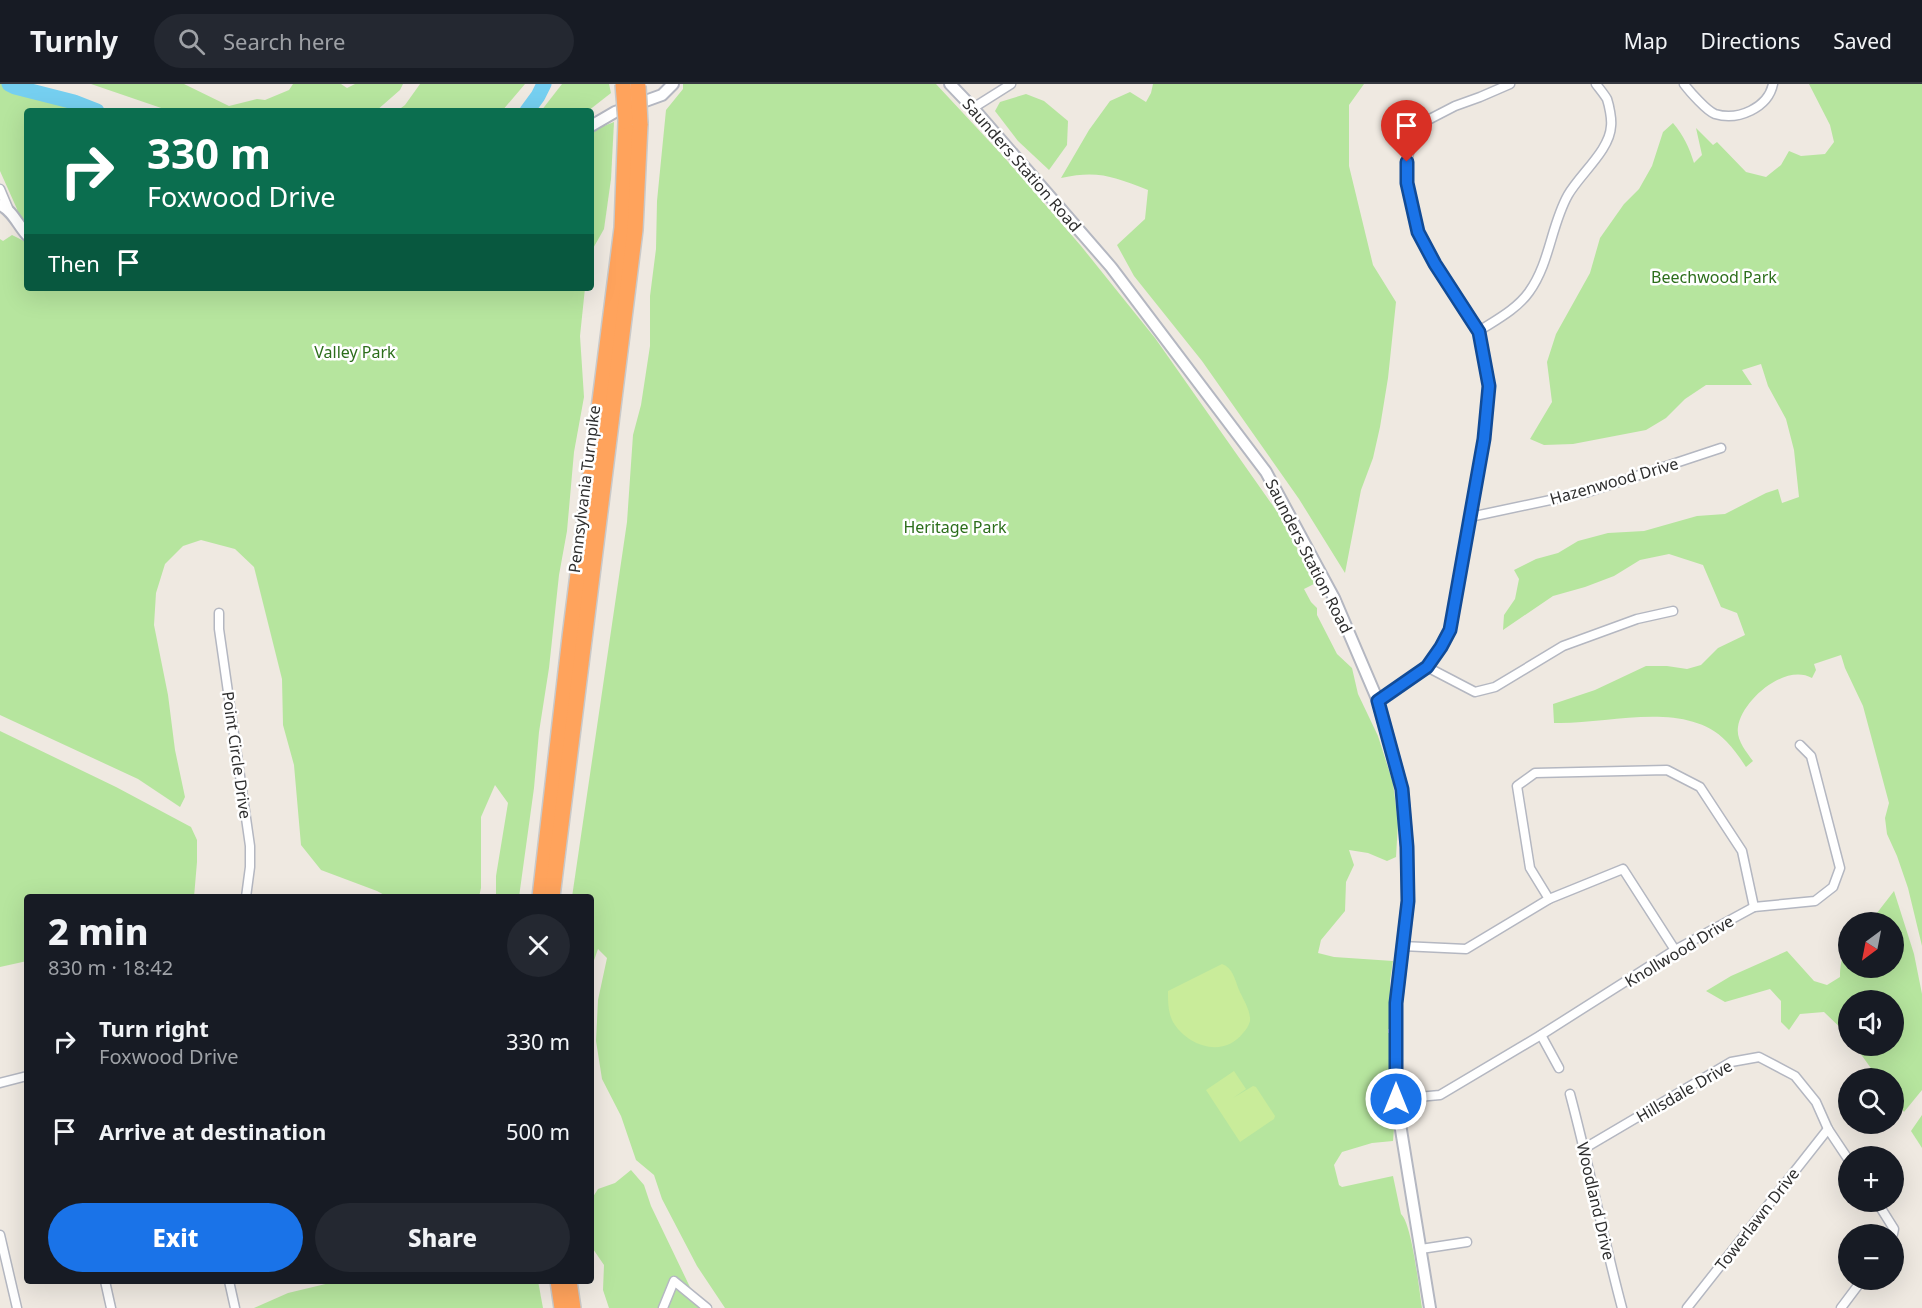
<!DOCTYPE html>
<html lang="en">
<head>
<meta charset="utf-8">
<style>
	:root { --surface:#171b24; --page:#242831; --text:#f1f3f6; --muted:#9ea1a6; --line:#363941; --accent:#1a73e8 }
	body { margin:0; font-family:"Noto Sans",sans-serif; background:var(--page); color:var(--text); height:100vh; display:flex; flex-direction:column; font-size:22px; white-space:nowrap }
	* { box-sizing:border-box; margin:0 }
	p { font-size:20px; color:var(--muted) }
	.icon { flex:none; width:33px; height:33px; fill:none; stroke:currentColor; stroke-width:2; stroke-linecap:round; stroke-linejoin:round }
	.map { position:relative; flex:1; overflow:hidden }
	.panel { position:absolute; left:24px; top:810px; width:570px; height:390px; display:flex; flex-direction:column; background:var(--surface); border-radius:6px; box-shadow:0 6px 24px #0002 }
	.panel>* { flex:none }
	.guide { position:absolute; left:24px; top:24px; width:570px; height:183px; border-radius:6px; box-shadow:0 6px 24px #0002; background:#0b6e4f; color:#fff; overflow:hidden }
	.needle { width:39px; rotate:212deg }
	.buttons { position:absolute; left:1838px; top:828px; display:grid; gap:12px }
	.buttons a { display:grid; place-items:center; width:66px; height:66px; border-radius:50%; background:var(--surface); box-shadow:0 6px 24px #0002; font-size:30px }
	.pin { position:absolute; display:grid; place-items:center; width:51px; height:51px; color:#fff; margin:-62px -26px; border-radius:50% 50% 50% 0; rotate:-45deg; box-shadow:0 0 6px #0007 }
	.pin .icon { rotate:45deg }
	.me { position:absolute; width:66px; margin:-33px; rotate:0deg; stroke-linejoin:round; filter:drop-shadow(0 0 4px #0008) }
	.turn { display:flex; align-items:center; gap:21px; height:126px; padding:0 24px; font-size:27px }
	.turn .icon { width:78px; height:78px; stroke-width:2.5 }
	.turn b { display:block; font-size:42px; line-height:51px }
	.then { display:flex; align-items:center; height:57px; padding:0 24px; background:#0003; gap:12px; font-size:22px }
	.round { display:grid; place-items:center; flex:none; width:63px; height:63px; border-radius:32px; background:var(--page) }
	.head { display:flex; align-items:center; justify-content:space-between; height:102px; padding:0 24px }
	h1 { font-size:36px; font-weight:800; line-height:45px }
	.action { display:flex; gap:12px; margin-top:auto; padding:12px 24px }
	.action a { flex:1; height:69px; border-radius:36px; background:var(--accent); color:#fff; font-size:24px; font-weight:800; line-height:69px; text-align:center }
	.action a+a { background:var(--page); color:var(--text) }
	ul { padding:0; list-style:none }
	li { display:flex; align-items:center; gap:18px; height:90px; padding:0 24px }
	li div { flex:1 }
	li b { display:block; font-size:22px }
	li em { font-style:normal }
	header { display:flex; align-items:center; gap:36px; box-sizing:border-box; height:84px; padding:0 30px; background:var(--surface); border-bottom:2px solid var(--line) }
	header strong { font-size:28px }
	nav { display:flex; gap:33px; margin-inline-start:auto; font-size:21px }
	.search { width:420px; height:54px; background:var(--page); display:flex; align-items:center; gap:15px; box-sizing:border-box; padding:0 21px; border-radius:33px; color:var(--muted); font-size:22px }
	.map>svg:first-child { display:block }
</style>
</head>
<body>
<header>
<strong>Turnly</strong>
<div class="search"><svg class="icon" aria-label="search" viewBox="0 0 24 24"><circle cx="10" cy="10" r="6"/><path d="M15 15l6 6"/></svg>Search here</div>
<nav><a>Map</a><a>Directions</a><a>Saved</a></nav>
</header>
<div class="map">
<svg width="1922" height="1224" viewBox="0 0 1922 1224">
	<rect width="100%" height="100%" fill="#efe9e1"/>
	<g fill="#b6e59e">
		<path d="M0 0H4C23 16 63 16 88 27H27V204H585L580 252 584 313 574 368 567 447 559 491 549 584 539 648 534 704 519 813H496V792L508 719 495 701 481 733V804L479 813H388L377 807 321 786 301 761 294 681 283 641 282 595 254 483 235 465 201 456 183 462 165 480 156 509 154 541 168 611 175 666 185 713 180 723 138 695 0 631V155L3 157 12 151 24 157 17 125 0 87Z"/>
		<polygon points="91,0 184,0 229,22 257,15 265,16 289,6 293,0 341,0 347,4 355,0 403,0 400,6 376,27 170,27"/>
		<polygon points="420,0 525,0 502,27 397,27 405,21"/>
		<polygon points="562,0 609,0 611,9 588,27 541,27"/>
		<path d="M683 0H936L1003 72 1081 162 1155 254 1278 429 1316 499 1304 505 1311 518 1317 524V531L1337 570 1352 584 1358 610 1378 652 1393 699 1398 739 1396 773 1387 777 1368 769 1349 766 1354 781 1346 798 1345 827 1321 856 1318 869 1334 873 1393 877 1390 897V945H1388V949H1391L1394 1029 1391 1030 1394 1044 1393 1057 1372 1059 1342 1068 1334 1081 1339 1101 1342 1103 1393 1092 1401 1130C1412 1140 1419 1205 1422 1224H725L697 1182 662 1115 654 1091 636 1076 621 1032 602 995 596 957 598 916 607 874 598 865 591 885V813H572L627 438 633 351 641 321 650 262V212L656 165 657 117 666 26 683 5Z"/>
		<path d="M1153 0H1364L1349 21V82L1373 181 1396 218 1388 294 1380 343 1373 374 1361 406 1345 489 1299 415 1202 277 1134 192 1117 161 1145 135 1148 106C1113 93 1099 86 1061 94L1089 46 1110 17 1130 8 1146 18 1151 9Z"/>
		<path d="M1809 0H1922V862L1908 804 1897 772 1887 750 1885 734 1889 719 1863 622 1845 584 1841 571 1814 580 1816 586 1812 594C1785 579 1742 616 1738 643 1736 656 1746 667 1753 677L1746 683C1740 674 1734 665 1726 657 1685 615 1606 641 1554 639L1553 620 1595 606 1646 582H1667L1687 585 1701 581 1718 564 1745 551 1737 529 1721 523 1703 481 1669 470 1640 476 1614 492 1585 503 1553 512 1503 546 1504 531 1515 515 1519 495 1514 486 1536 475 1558 469 1578 457 1608 449 1644 447 1697 432 1725 430 1766 409 1778 405 1782 419 1799 413 1794 366 1786 335 1768 302 1761 280 1742 286 1752 301H1706L1685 315 1666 334 1646 346 1573 360 1544 361 1530 355 1552 318 1547 278 1556 250 1590 189 1600 154 1624 120 1639 105 1652 82 1663 48 1673 39C1684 52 1689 63 1694 79L1702 71 1696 44 1713 61 1717 58 1746 88 1766 93 1781 81 1789 67 1801 72 1825 70 1834 58 1830 41Z"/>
		<polygon points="1026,10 1044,17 1068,37 1067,61 1049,86 1018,57 995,27 1000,18"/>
		<polygon points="614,38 611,95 604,145 591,168 591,47"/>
		<polygon points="0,647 116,703 191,743 197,756 197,778 194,813 27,813 27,877 0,883"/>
		<path d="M1894 807 1914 870 1922 910V1006L1904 1028 1893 1013V994H1878L1855 962H1893V916H1848V951L1824 928 1800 930 1789 946 1781 938V917L1770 905 1725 918 1706 907 1731 892 1787 867 1814 897 1827 901 1840 893C1840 883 1841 872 1848 864V884H1893V838H1870Z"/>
		<polygon points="1922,1031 1922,1064 1911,1047"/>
		<polygon points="631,1086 644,1101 651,1122 700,1224 609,1224 603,1206 604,1181 591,1162 591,1116 598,1105 615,1099"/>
		<polygon points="338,1197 538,1197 543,1224 254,1224 288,1209"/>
	</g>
	<g fill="#c9ec9a">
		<path d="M1222 880C1233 884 1235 896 1239 906 1243 915 1251 927 1250 937 1249 941 1246 946 1243 949 1224 974 1188 963 1173 938 1168 928 1168 918 1168 907Z"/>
		<polygon points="1234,987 1246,1005 1233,1014 1253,1002 1256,1003 1275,1032 1274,1035 1240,1058 1206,1006"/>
	</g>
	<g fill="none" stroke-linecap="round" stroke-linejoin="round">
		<g stroke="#75cff0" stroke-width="15">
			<polyline points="9,0 15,3 74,18 97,27"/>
			<polyline points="527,27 538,12 544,0"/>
		</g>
		<defs>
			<g id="minor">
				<path d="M1684 0C1690 8 1707 27 1715 30 1738 37 1768 24 1773 0"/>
				<polyline points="973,24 1011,0"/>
				<polyline points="0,105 8,124"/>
				<path d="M1479 247C1496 236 1517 225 1529 208 1550 179 1551 141 1568 111 1580 90 1610 66 1611 42 1612 35 1609 21 1607 15 1604 10 1599 4 1596 0"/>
				<polyline points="1470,433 1588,408 1721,364"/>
				<polyline points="219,529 219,545 250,762 250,783 246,813"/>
				<polyline points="1427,583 1475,608 1495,603 1563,562 1637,535 1673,527"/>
				<polyline points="1378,617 1427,583 1441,563 1450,546 1484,355 1489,302 1479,247 1435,180 1418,148 1407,99 1407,78 1412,56 1426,37 1455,22 1480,13 1510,0"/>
				<polyline points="1549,815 1530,784 1517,702 1535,689 1667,686 1700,703 1742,767 1754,823"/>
				<polyline points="1402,862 1466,865 1549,815 1623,785 1675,866"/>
				<polyline points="1541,951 1559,984"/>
				<polyline points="0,999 27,992"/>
				<path d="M1570 1010C1589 1081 1603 1153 1622 1224"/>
				<polyline points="1396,1015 1440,1011 1541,951 1675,866 1754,823 1815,817 1833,803 1840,784 1811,672 1800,661"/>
				<polyline points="1585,1064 1731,978 1759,973 1795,992 1816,1018 1828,1045 1848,1075"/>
				<polyline points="1877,1118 1894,1145 1893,1150"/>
				<polyline points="0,1151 17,1224"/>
				<polyline points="1421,1165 1467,1158"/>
				<polyline points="105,1197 111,1224"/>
				<polyline points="229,1197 235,1224"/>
				<polyline points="663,1224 674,1197 707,1224"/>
				<polyline points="1687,1224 1828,1045"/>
				<polyline points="1841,1224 1862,1196"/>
			</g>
			<g id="tertiary">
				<polyline points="950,0 973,24 1111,183 1266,388 1334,514 1378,617 1402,705 1407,763 1408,817 1396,919 1396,1015 1430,1224"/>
				<polyline points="591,42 615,28 662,11 673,0"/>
				<path d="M0 121C12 126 18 141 27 151"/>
			</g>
			<g id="motorway">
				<polyline points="540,813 570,553 622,144 626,37"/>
				<polyline points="552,813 635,146 640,40"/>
				<polyline points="558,1197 562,1224"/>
				<polyline points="569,1197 573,1224"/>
			</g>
		</defs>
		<use href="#minor" stroke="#b4b7c1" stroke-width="11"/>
		<use href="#tertiary" stroke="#b4b7c1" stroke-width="14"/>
		<use href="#motorway" stroke="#c9c9c9" stroke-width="18"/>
		<use href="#minor" stroke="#fff" stroke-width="8"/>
		<use href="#tertiary" stroke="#fff" stroke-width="10"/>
		<use href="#motorway" stroke="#ffa35c" stroke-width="15"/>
		<defs>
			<g id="motorway-bridge">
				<polyline points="623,0 626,37"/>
				<polyline points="638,2 640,40"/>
			</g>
		</defs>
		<use href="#motorway-bridge" stroke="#c9c9c9" stroke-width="18" stroke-linecap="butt"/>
		<use href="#motorway-bridge" stroke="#ffa35c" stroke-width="15"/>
	</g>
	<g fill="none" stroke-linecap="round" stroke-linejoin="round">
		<defs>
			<polyline id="route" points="1396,1015 1396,919 1408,817 1407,763 1402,705 1378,617 1427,583 1441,563 1450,546 1484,355 1489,302 1479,248 1435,180 1418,148 1407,99 1407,78"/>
		</defs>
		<use href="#route" stroke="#114b97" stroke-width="15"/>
		<use href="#route" stroke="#1a73e8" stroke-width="10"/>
	</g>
	<g text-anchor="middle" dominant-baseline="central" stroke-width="5" stroke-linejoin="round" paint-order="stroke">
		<g font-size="16" fill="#2e2e2e" stroke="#fff">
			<text transform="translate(1022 81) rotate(49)">Saunders Station Road</text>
			<text transform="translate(1614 397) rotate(-16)">Hazenwood Drive</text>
			<text transform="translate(584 405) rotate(-83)">Pennsylvania Turnpike</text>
			<text transform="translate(1309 472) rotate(63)">Saunders Station Road</text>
			<text transform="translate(237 671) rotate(82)">Point Circle Drive</text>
			<text transform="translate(1679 867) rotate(-31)">Knollwood Drive</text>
			<text transform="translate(1684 1007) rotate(-30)">Hillsdale Drive</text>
			<text transform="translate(1596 1117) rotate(77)">Woodland Drive</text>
			<text transform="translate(1757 1135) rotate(-52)">Towerlawn Drive</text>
		</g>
		<g font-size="16" fill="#2c6e1b" stroke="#fff">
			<text x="1714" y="193">Beechwood Park</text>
			<text x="355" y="268">Valley Park</text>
			<text x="955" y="443">Heritage Park</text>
		</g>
	</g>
</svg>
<div class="buttons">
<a><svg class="needle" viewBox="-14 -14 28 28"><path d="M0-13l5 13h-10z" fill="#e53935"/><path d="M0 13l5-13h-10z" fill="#9ea1a6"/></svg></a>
<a><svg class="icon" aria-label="sound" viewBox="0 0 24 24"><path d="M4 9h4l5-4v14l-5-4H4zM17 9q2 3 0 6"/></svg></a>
<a><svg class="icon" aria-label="search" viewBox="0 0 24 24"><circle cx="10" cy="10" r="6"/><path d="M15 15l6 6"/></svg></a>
<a>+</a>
<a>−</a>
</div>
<div class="pin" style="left:1407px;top:78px;background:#d93025"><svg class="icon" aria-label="arrive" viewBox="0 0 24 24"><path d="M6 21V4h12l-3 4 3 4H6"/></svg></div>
<svg class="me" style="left:1396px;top:1015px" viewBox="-20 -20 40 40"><circle r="17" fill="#1a73e8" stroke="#fff" stroke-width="3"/><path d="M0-11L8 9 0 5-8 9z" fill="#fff"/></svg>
<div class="guide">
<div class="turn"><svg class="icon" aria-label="right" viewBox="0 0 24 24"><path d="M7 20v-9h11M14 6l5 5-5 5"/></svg><div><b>330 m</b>Foxwood Drive</div></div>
<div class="then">Then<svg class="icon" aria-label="arrive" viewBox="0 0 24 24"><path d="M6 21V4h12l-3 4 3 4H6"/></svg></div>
</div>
<section class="panel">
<div class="head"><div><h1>2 min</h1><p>830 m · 18:42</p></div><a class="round"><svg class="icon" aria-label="close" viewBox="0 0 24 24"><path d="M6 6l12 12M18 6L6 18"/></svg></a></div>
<ul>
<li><svg class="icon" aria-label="right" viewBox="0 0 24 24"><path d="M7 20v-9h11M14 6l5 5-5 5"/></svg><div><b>Turn right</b><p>Foxwood Drive</p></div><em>330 m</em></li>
<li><svg class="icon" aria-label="arrive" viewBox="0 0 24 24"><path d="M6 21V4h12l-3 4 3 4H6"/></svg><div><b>Arrive at destination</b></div><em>500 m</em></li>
</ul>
<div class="action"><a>Exit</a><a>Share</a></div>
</section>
</div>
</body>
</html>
